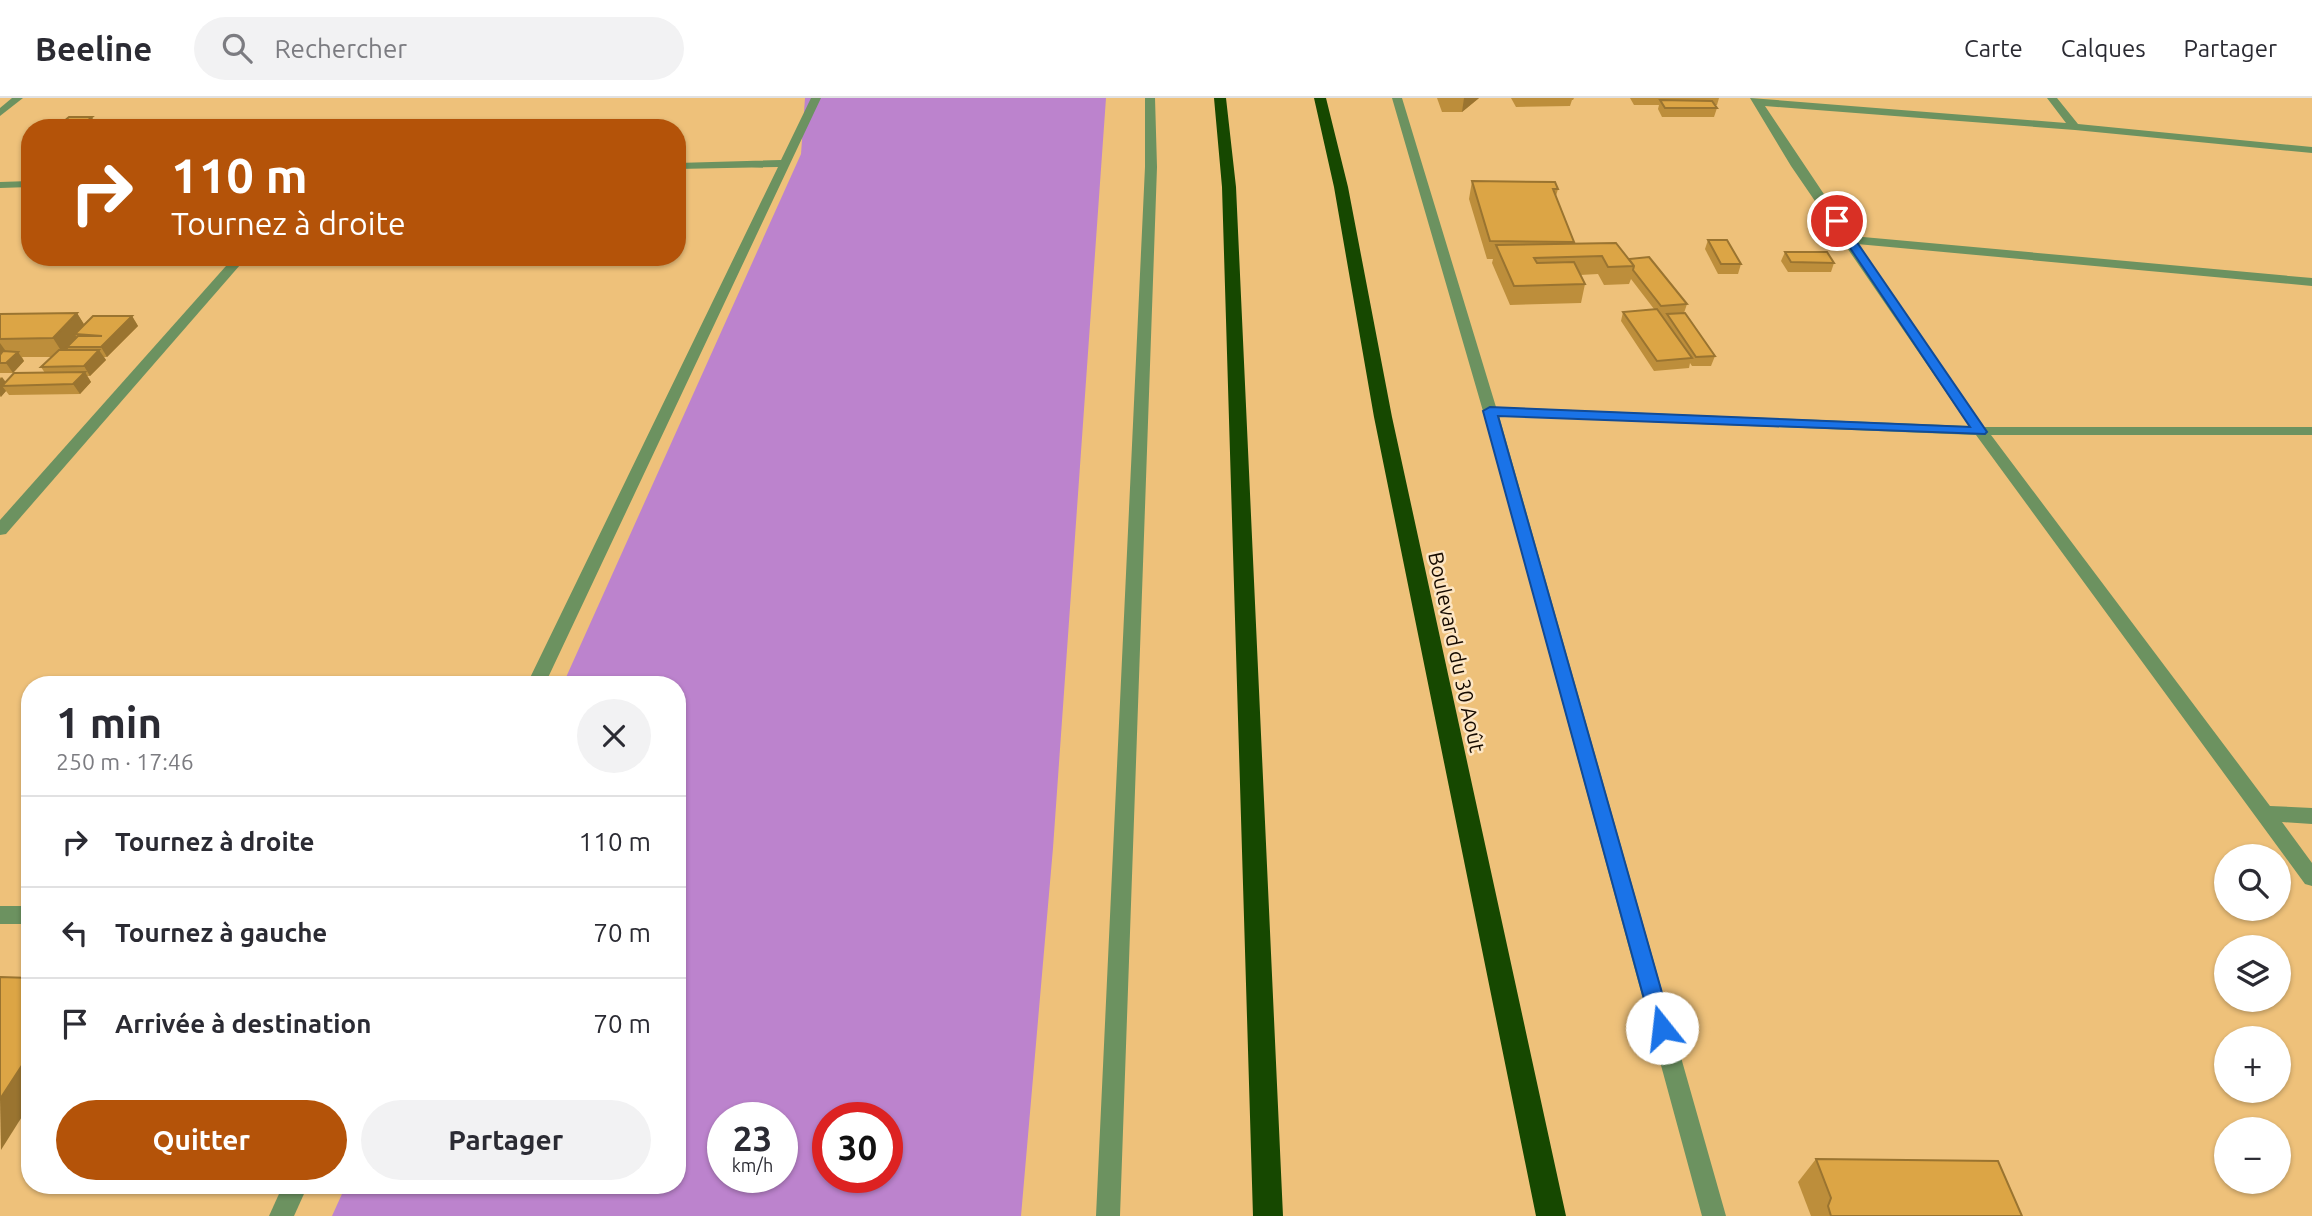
<!DOCTYPE html>
<html lang="fr">
<head>
<meta charset="utf-8">
<style>
	:root { --surface:#fff; --page:#f2f2f3; --text:#2b2b33; --muted:#7c7c81; --line:#e1e1e2; --accent:#b45309 }
	body { margin:0; font-family:Ubuntu,sans-serif; background:var(--page); color:var(--text); height:100vh; display:flex; flex-direction:column; font-size:26px; white-space:nowrap }
	* { box-sizing:border-box; margin:0 }
	p { font-size:23px; color:var(--muted) }
	.icon { flex:none; width:38px; height:38px; fill:none; stroke:currentColor; stroke-width:2; stroke-linecap:round; stroke-linejoin:round }
	.map { position:relative; flex:1; overflow:hidden }
	.side { position:absolute; left:21px; top:578px; width:665px; height:518px; display:flex; flex-direction:column; background:var(--surface); border-radius:28px; box-shadow:0 2px 5px #0004 }
	.side>* { flex:none }
	.hud { position:absolute; left:21px; top:21px; width:665px; height:147px; border-radius:28px; box-shadow:0 2px 5px #0004; background:#b45309; color:#fff; overflow:hidden }
	.fabs { position:absolute; left:2214px; top:746px; display:grid; gap:14px }
	.fabs a { display:grid; place-items:center; width:77px; height:77px; border-radius:50%; background:var(--surface); box-shadow:0 2px 5px #0004; font-size:35px }
	.speed { position:absolute; left:707px; top:1004px; display:flex; gap:14px; font-size:35px; font-weight:700; text-align:center }
	.speed>* { display:grid; place-content:center; width:91px; height:91px; border-radius:50%; background:var(--surface); box-shadow:0 2px 5px #0004; line-height:1 }
	.speed small { font-size:18px; font-weight:400 }
	.speed .limit { border:10px solid #d22; background:#fff; color:#111 }
	.pin { position:absolute; display:grid; place-items:center; width:60px; height:60px; color:#fff; margin:-30px; border:4px solid #fff; border-radius:50%; box-shadow:0 2px 7px #0007 }
	.me { position:absolute; width:77px; margin:-38px; rotate:344deg; stroke-linejoin:round; filter:drop-shadow(0 0 5px #0008) }
	.turn { display:flex; align-items:center; gap:24px; height:147px; padding:0 35px; font-size:32px }
	.turn .icon { width:91px; height:91px; stroke-width:2.5 }
	.turn b { display:block; font-size:49px; line-height:60px }
	.round { display:grid; place-items:center; flex:none; width:74px; height:74px; border-radius:37px; background:var(--page) }
	.headline { display:flex; align-items:center; justify-content:space-between; height:119px; padding:0 35px }
	h1 { font-size:42px; font-weight:700; line-height:52px }
	.cta { display:flex; gap:14px; margin-top:auto; padding:14px 35px }
	.cta a { flex:1; height:80px; border-radius:42px; background:var(--accent); color:#fff; font-size:28px; font-weight:700; line-height:80px; text-align:center }
	.cta a+a { background:var(--page); color:var(--text) }
	ul { padding:0; list-style:none }
	li { display:flex; align-items:center; gap:21px; height:91px; padding:0 35px; border-top:2px solid var(--line) }
	li div { flex:1 }
	li b { display:block; font-size:26px }
	li em { font-style:normal }
	header { display:flex; align-items:center; gap:42px; box-sizing:border-box; height:98px; padding:0 35px; background:var(--surface); border-bottom:2px solid var(--line) }
	header strong { font-size:33px }
	nav { display:flex; gap:38px; margin-inline-start:auto; font-size:24px }
	.search { width:490px; height:63px; background:var(--page); display:flex; align-items:center; gap:18px; box-sizing:border-box; padding:0 24px; border-radius:38px; color:var(--muted); font-size:26px }
	.map>svg:first-child { display:block }
</style>
</head>
<body>
<header>
<strong>Beeline</strong>
<div class="search"><svg class="icon" aria-label="search" viewBox="0 0 24 24"><circle cx="10" cy="10" r="6"/><path d="M15 15l6 6"/></svg>Rechercher</div>
<nav><a>Carte</a><a>Calques</a><a>Partager</a></nav>
</header>
<div class="map">
<svg width="2312" height="1118" viewBox="0 0 2312 1118">
	<rect width="100%" height="100%" fill="#eec17a"/>
	<path fill="#bc83cd" fill-rule="evenodd" d="M805 0H1106L1053 750 1021 1118H332L346 1087H677V586H563L801 56ZM723 1020H782V1080H723ZM828 1020H887V1080H828Z"/>
	<g fill="none" stroke-linecap="round" stroke-linejoin="round">
		<g fill="#6c9260" fill-rule="evenodd">
			<polygon points="12,0 23,0 0,18 0,10"/>
			<polygon points="811,0 821,0 545,586 527,586 778,69 677,71 677,65 781,62"/>
			<polygon points="1145,0 1155,0 1157,69 1120,1118 1096,1118 1145,69"/>
			<polygon points="1392,0 1402,0 1496,309 1969,328 1791,68 1750,0 2066,25 2047,0 2057,0 2078,26 2312,49 2312,55 2075,32 1765,8 1852,138 2312,180 2312,188 1857,146 1984,329 2312,329 2312,337 1991,337 2270,708 2312,710 2312,726 2282,724 2312,765 2312,788 2305,786 1976,337 1499,318 1726,1118 1702,1118 1483,313"/>
			<polygon points="30,83 30,89 0,90 0,84"/>
			<polygon points="234,159 247,159 6,436 0,437 0,422"/>
			<rect x="0" y="808" width="30" height="18"/>
			<polygon points="283,1087 308,1087 294,1118 269,1118"/>
		</g>
		<g fill="#164800" fill-rule="evenodd">
			<polygon points="1214,0 1226,0 1236,89 1283,1118 1253,1118 1222,89"/>
			<polygon points="1314,0 1326,0 1348,89 1392,319 1566,1118 1536,1118 1374,319 1334,89"/>
		</g>
	</g>
	<g fill="#bd8e3b">
		<polygon points="1437,0 1479,0 1462,14 1442,14"/>
		<polygon points="1511,0 1574,0 1573,2 1572,2 1570,8 1516,9"/>
		<polygon points="1630,0 1719,0 1717,7 1715,7 1717,10 1714,19 1662,19 1658,11 1659,7 1634,7"/>
		<polygon points="1472,83 1558,91 1556,98 1574,146 1629,161 1687,206 1684,215 1715,258 1711,268 1692,268 1690,265 1689,270 1654,273 1621,223 1623,214 1654,211 1631,181 1629,186 1604,187 1598,176 1580,177 1585,186 1581,205 1510,207 1492,165 1493,161 1487,161 1469,101"/>
		<polygon points="1708,142 1741,166 1738,176 1718,176 1705,151"/>
		<polygon points="1785,154 1834,165 1831,174 1788,174 1781,163"/>
		<polygon points="77,215 84,227 132,218 138,228 107,259 104,259 106,262 90,278 87,278 91,284 80,296 9,297 6,293 0,299 0,279 5,284 45,275 41,269 52,259 22,259 24,263 13,275 0,275 0,216"/>
		<polygon points="1816,1061 2022,1118 1811,1118 1798,1084"/>
	</g>
	<g fill="#9a7430">
		<polygon points="1464,0 1479,0 1462,14"/>
		<polygon points="92,19 96,28 94,30 78,30"/>
		<polygon points="77,215 89,234 75,236 79,244 67,249 70,254 65,259 53,240"/>
		<polygon points="132,218 138,228 107,259 101,249"/>
		<polygon points="0,245 10,259 0,257"/>
		<polygon points="99,252 106,262 90,278 84,268"/>
		<polygon points="18,254 24,263 13,275 6,265"/>
		<polygon points="85,274 91,284 80,296 73,286"/>
		<polygon points="2,279 8,287 2,288 6,293 1,299 0,297 0,281"/>
		<polygon points="30,955 30,1006 1,1052 0,1001"/>
	</g>
	<g fill="#dca545" stroke="#9a7430" stroke-width="2">
		<polygon points="1660,2 1712,3 1717,10 1665,10"/>
		<polygon points="69,19 92,19 78,30 56,30"/>
		<polygon points="1472,83 1555,84 1558,91 1553,91 1574,144 1490,143"/>
		<polygon points="1708,142 1727,142 1741,166 1721,166"/>
		<polygon points="1616,145 1634,168 1608,169 1602,158 1534,160 1537,165 1574,164 1585,186 1514,188 1496,147"/>
		<polygon points="1785,154 1827,154 1834,165 1791,164"/>
		<polygon points="1649,159 1687,206 1661,208 1633,172 1634,168 1629,161"/>
		<polygon points="1657,211 1692,260 1657,263 1623,214"/>
		<polygon points="77,215 53,240 0,241 0,216"/>
		<polygon points="1685,215 1715,258 1696,259 1667,216"/>
		<polygon points="93,218 132,218 101,249 67,249 78,238 102,238 75,236"/>
		<polygon points="59,252 99,252 84,268 41,269"/>
		<polygon points="3,253 18,254 6,265 0,265 0,257"/>
		<polygon points="85,274 73,286 2,288 14,275"/>
		<polygon points="0,879 30,880 30,955 0,1001"/>
		<polygon points="1816,1061 1998,1063 2022,1118 1831,1118 1828,1108 1831,1100"/>
	</g>
	<polygon fill="#1a73e8" stroke="#114b97" stroke-width="2" points="1833,121 1841,121 1987,334 1985,336 1498,318 1672,930 1669,937 1662,939 1655,937 1652,930 1483,313 1490,309 1970,329 1832,123"/>
	<g text-anchor="middle" dominant-baseline="central" stroke-width="5" stroke-linejoin="round" paint-order="stroke">
		<g font-size="21" fill="#170b00" stroke="#fde6c4">
			<text transform="translate(1457 554) rotate(78)">Boulevard du 30 Août</text>
		</g>
	</g>
</svg>
<div class="fabs">
<a><svg class="icon" aria-label="search" viewBox="0 0 24 24"><circle cx="10" cy="10" r="6"/><path d="M15 15l6 6"/></svg></a>
<a><svg class="icon" aria-label="layers" viewBox="0 0 24 24"><path d="M12 4l9 5-9 5-9-5zM3 14l9 5 9-5"/></svg></a>
<a>+</a>
<a>−</a>
</div>
<div class="speed"><div>23<small>km/h</small></div><div class="limit">30</div></div>
<div class="pin" style="left:1837px;top:123px;background:#d93025"><svg class="icon" aria-label="arrive" viewBox="0 0 24 24"><path d="M6 21V4h12l-3 4 3 4H6"/></svg></div>
<svg class="me" style="left:1662px;top:930px" viewBox="-20 -20 40 40"><circle r="19" fill="#fff"/><path d="M0-13L10 11 0 6-10 11z" fill="#1a73e8"/></svg>
<div class="hud">
<div class="turn"><svg class="icon" aria-label="right" viewBox="0 0 24 24"><path d="M7 20v-9h11M14 6l5 5-5 5"/></svg><div><b>110 m</b>Tournez à droite</div></div>
</div>
<section class="side">
<div class="headline"><div><h1>1 min</h1><p>250 m · 17:46</p></div><a class="round"><svg class="icon" aria-label="close" viewBox="0 0 24 24"><path d="M6 6l12 12M18 6L6 18"/></svg></a></div>
<ul>
<li><svg class="icon" aria-label="right" viewBox="0 0 24 24"><path d="M7 20v-9h11M14 6l5 5-5 5"/></svg><div><b>Tournez à droite</b></div><em>110 m</em></li>
<li><svg class="icon" aria-label="left" viewBox="0 0 24 24"><path d="M17 20v-9H6M10 6l-5 5 5 5"/></svg><div><b>Tournez à gauche</b></div><em>70 m</em></li>
<li><svg class="icon" aria-label="arrive" viewBox="0 0 24 24"><path d="M6 21V4h12l-3 4 3 4H6"/></svg><div><b>Arrivée à destination</b></div><em>70 m</em></li>
</ul>
<div class="cta"><a>Quitter</a><a>Partager</a></div>
</section>
</div>
</body>
</html>
